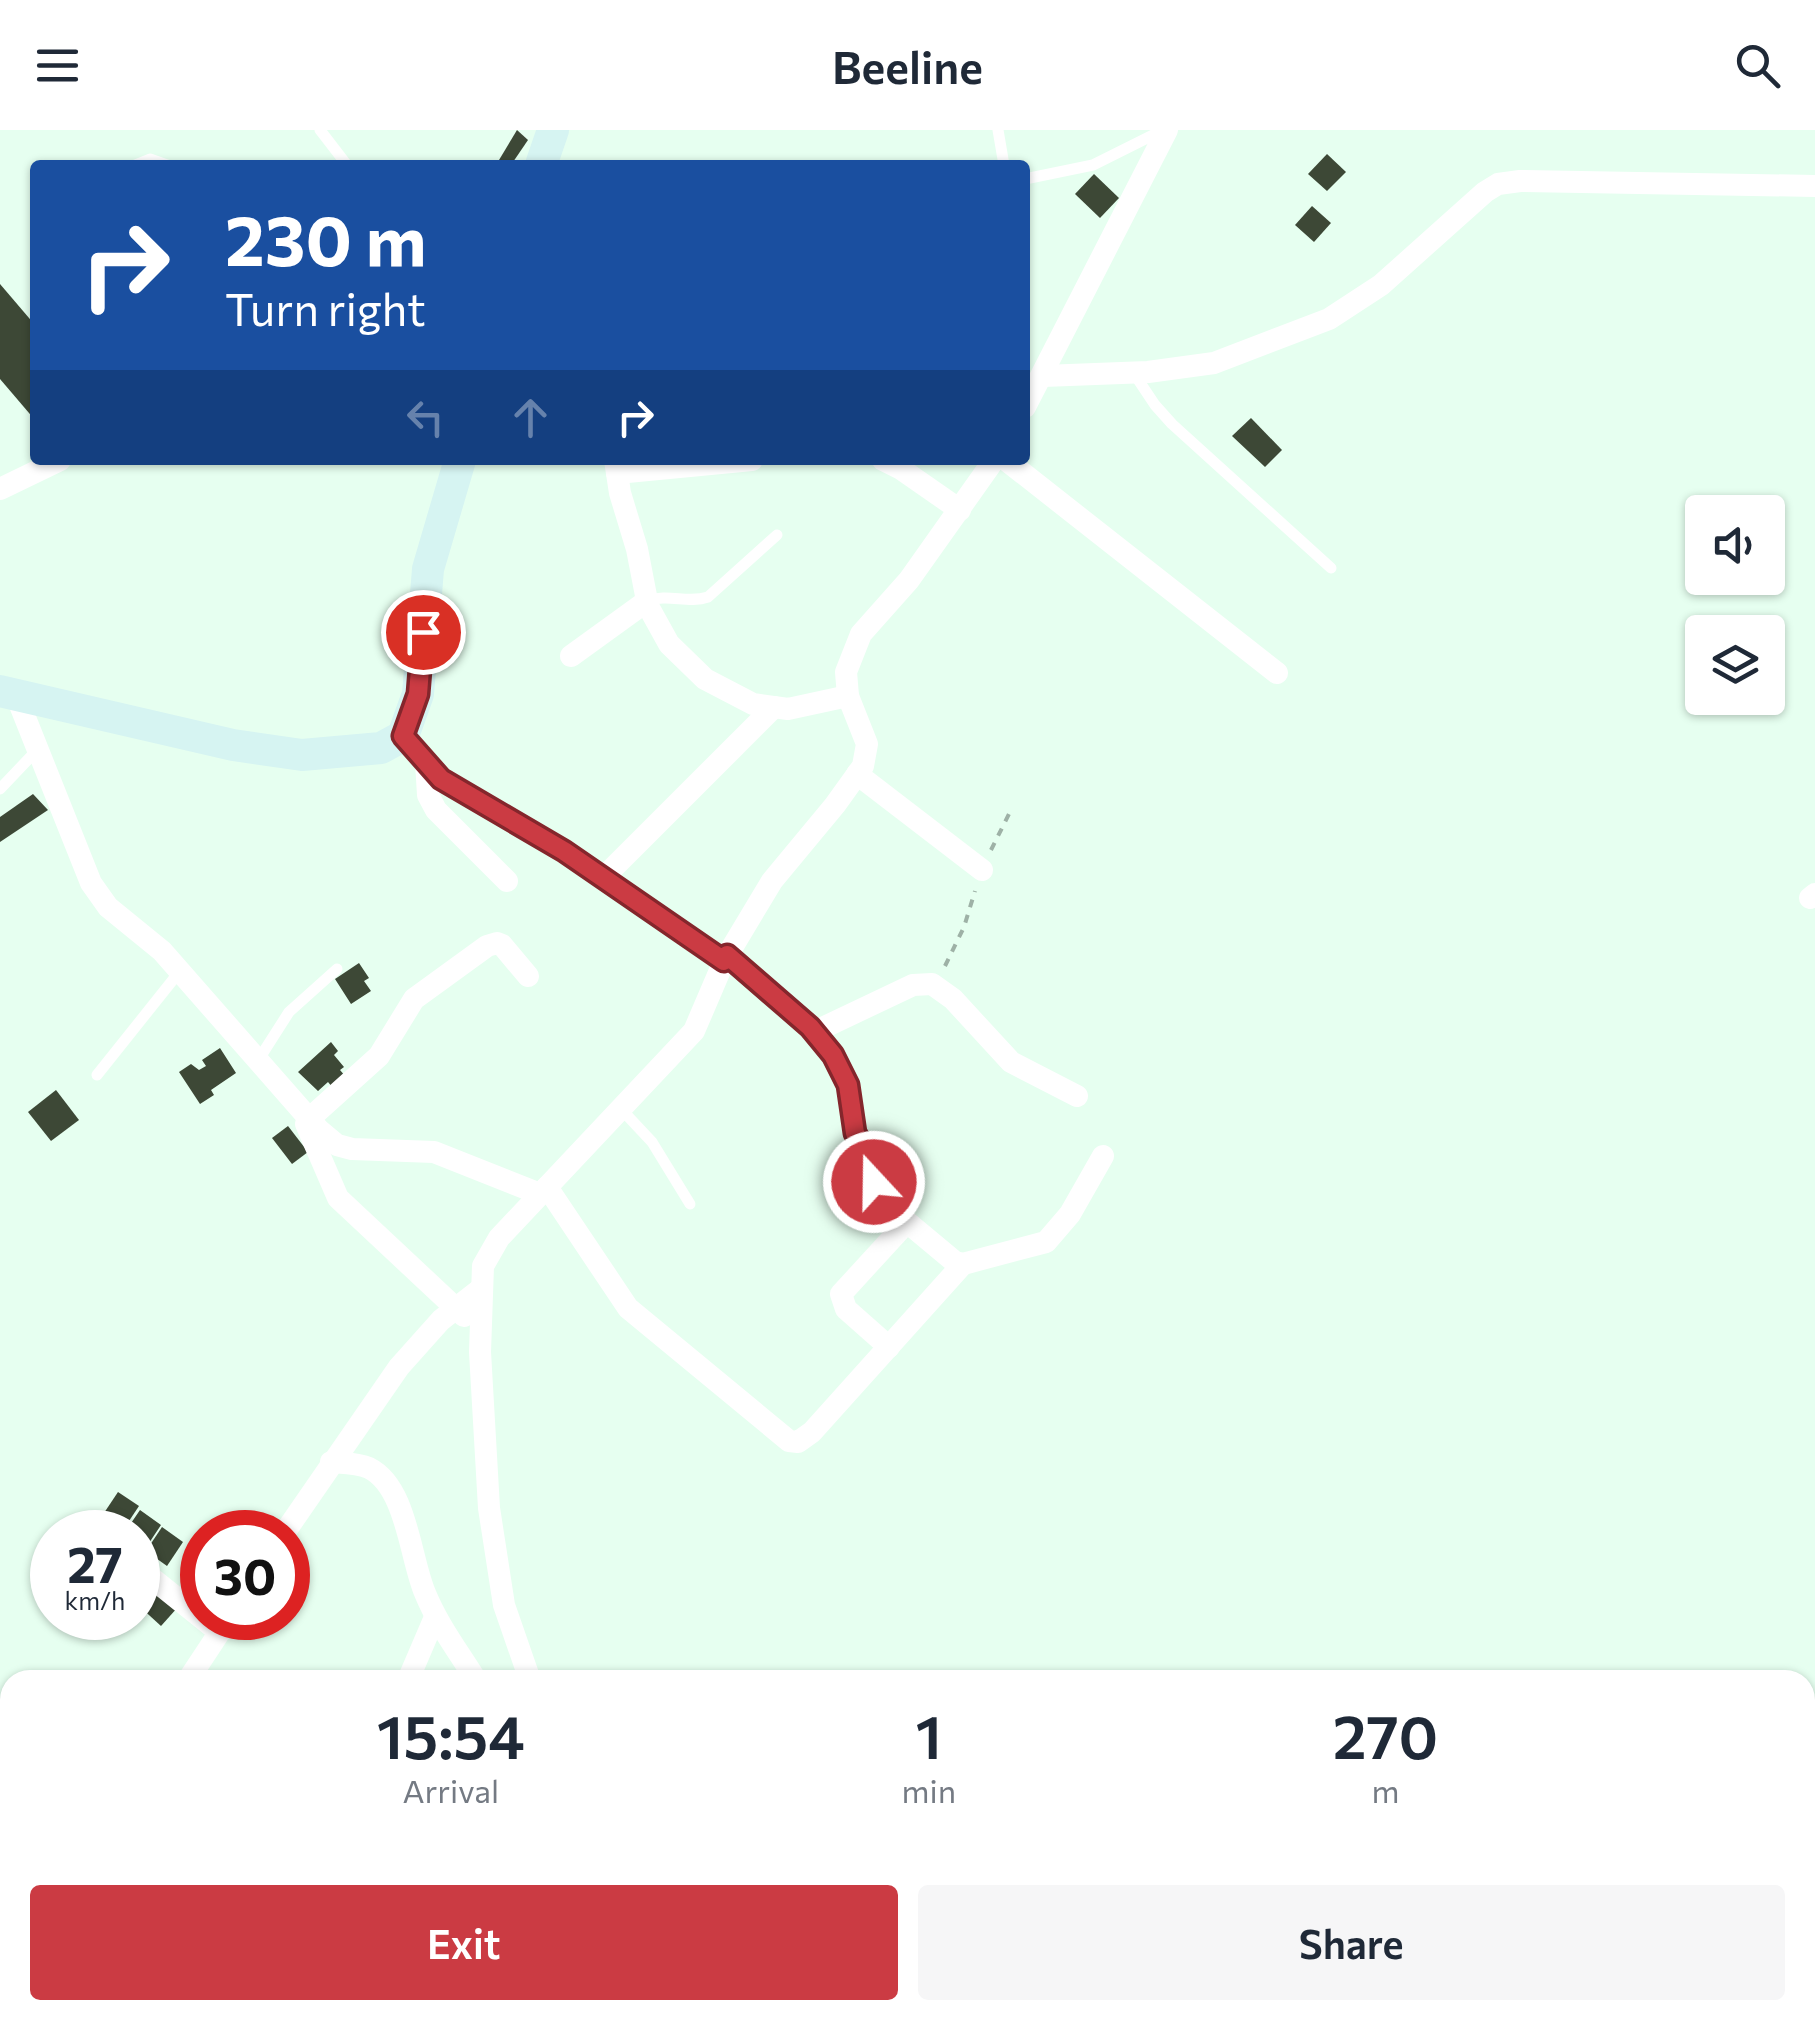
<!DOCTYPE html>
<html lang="en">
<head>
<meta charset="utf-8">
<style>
	:root { --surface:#fff; --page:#f6f6f7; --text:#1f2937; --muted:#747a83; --accent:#cb3b43 }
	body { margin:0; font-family:Commissioner,sans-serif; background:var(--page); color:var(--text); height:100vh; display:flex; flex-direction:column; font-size:38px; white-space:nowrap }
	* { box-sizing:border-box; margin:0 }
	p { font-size:32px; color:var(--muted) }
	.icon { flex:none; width:55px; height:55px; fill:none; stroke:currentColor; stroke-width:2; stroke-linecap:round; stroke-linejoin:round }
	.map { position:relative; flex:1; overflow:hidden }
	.side { position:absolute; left:0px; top:1540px; width:1815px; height:350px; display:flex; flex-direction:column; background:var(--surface); border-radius:30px 30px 0 0; box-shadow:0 2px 8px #0004 }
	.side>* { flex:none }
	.guide { position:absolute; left:30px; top:30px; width:1000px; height:305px; border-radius:10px; box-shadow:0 2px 8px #0004; background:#1a4fa0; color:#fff; overflow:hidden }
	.controls { position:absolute; left:1685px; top:365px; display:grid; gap:20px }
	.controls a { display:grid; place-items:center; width:100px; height:100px; border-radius:10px; background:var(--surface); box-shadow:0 2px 8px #0004; font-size:50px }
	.speed { position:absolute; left:30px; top:1380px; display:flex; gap:20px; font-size:50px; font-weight:700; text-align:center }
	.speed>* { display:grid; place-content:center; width:130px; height:130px; border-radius:50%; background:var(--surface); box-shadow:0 2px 8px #0004; line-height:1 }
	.speed small { font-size:25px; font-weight:400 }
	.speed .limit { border:15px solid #d22; background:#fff; color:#111 }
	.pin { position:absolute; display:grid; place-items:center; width:85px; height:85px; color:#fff; margin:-42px; border:5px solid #fff; border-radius:50%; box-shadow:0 2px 10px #0007 }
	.me { position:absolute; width:110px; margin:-55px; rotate:339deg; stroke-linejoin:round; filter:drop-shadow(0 0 8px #0008) }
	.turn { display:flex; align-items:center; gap:35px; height:210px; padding:0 30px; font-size:45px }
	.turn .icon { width:130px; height:130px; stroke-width:2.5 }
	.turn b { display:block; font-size:70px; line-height:85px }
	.lanes { display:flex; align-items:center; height:95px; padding:0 30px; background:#0003; justify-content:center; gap:50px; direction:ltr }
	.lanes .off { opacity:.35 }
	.eta { display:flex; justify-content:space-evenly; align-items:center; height:170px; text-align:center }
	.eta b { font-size:60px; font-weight:600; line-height:70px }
	.action { display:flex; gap:20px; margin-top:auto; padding:20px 30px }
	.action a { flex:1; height:115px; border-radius:10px; background:var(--accent); color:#fff; font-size:40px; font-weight:600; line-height:115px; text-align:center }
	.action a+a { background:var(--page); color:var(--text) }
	header { display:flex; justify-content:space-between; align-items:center; height:130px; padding:0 30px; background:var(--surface); font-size:45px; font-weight:600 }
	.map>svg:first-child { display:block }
</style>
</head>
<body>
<header><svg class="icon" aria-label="menu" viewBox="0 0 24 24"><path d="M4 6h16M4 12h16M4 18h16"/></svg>Beeline<svg class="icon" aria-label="search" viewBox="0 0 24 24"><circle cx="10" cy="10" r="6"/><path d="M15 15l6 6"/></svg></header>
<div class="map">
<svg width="1815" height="1890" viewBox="0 0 1815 1890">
	<rect width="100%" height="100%" fill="#e6fff0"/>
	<g fill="#3d4836">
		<polygon points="517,0 528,10 511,35 496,35"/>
		<polygon points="1327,24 1346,42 1327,61 1308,44"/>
		<polygon points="1094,44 1119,68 1100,88 1075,64"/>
		<polygon points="1312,76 1331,93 1314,112 1295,95"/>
		<polygon points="0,154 35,195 35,290 0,249"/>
		<polygon points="1251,288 1282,320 1265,337 1232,306"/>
		<polygon points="33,664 48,680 0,712 0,687"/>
		<polygon points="359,833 369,848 364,851 371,861 351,874 335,849"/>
		<polygon points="331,912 338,921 334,925 344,937 340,940 346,947 333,958 328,952 318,961 298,942"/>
		<polygon points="220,918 236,943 211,960 214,965 200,974 179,942 191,934 199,940 206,936 202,930"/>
		<polygon points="56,960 79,990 51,1011 28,982"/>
		<polygon points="288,996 308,1022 292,1034 272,1008"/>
		<polygon points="118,1362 139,1376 123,1400 102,1386"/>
		<polygon points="140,1380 161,1395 145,1419 138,1414 138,1402 125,1402"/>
		<polygon points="162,1397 183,1412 167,1436 146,1421"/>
		<polygon points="153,1454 178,1477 161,1496 138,1475 138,1470"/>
		<polygon points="10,1620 10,1658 0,1648 0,1630"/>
		<polygon points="1088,1880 1100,1880 1121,1890 1077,1890"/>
	</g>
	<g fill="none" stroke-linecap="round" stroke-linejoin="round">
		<g stroke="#9eb1a6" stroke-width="4" stroke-dasharray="8 8" stroke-linecap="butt">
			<polyline points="991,720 1009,684"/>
			<polyline points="945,836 964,797 975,761"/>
		</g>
		<g stroke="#fff" stroke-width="11">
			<polyline points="320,0 347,35"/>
			<polyline points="998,0 1004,35"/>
			<polyline points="135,35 150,29 167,35"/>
			<polyline points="1025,49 1093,35 1161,1"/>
			<polyline points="1133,242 1155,275 1172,294 1331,438"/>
			<path d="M647 471C668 463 688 474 708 467L777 405"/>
			<polyline points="0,659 38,619"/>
			<polyline points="259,929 289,882 337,839"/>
			<polyline points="97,945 180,841"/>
			<polyline points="622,980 652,1012 690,1074"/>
			<polyline points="0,1809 10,1795"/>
		</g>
		<g stroke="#fff" stroke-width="22">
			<polyline points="1043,246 1148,242 1214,233 1329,189 1381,155 1485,62 1498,54 1520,51 1815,56"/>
			<polyline points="1025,277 1167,0"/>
			<polyline points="615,330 620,363 637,419 648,476 669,514 705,549 753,574 788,579 848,566"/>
			<polyline points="883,330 901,339 960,380"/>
			<polyline points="1006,330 1277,543"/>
			<polyline points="617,343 752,330"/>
			<polyline points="0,359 60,330"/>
			<polyline points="571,526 647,471"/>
			<polyline points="16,565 91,753 108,777 162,821 319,1000 337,1015 352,1019 434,1022 540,1064"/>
			<polyline points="403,606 441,649 564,721 724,831"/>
			<polyline points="426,632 428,665 436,680 507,751"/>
			<polyline points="857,644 982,740"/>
			<polyline points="603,748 774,577"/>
			<polyline points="1810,768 1815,764"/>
			<polyline points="727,825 811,897 833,925 848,955 855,1003 868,1026 876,1061 883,1072 955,1132 963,1134 1046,1112 1070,1084 1103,1026"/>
			<polyline points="814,902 913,855 932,854 953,869 1011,932 1077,966"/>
			<polyline points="309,989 379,926 414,869 487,816 497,813 502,815 528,846"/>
			<polyline points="306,994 338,1068 464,1186"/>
			<polyline points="547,1057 628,1178 789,1311 798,1312 812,1302 963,1134"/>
			<polyline points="889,1217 846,1179 841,1164 907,1092"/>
			<path d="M331 1332C343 1333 358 1333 369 1338 407 1357 410 1428 425 1463 438 1495 458 1521 476 1550"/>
			<polyline points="285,1402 399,1237 441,1190 482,1158"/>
			<polyline points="138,1437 219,1502"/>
			<polyline points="188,1550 229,1488"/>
			<polyline points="408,1550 435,1487"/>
			<polyline points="530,1550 504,1475 489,1378 480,1222 483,1136 499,1108 694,901 724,831 772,751 835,675 863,636 867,614 848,566 846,542 861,504 909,450 994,330"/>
			<polyline points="0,1660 10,1669"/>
			<polyline points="646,1880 650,1890"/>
			<polyline points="931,1890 945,1880"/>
			<polyline points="1066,1890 1075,1880"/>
		</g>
		<g stroke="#d6f4f2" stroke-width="32">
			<polyline points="541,35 553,0"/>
			<polyline points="0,561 233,615 302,625 381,618 403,606 418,564 428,439 460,330"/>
		</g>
	</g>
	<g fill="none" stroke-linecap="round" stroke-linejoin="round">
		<defs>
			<polyline id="route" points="423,502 418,564 403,606 441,649 564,721 724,831 727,825 810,897 833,925 848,955 855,1003 868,1026 874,1052"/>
		</defs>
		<use href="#route" stroke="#84262c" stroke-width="25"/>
		<use href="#route" stroke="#cb3b43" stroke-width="18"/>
	</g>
</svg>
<div class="controls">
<a><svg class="icon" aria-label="sound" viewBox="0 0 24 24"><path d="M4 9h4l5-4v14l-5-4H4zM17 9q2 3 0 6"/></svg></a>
<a><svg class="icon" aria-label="layers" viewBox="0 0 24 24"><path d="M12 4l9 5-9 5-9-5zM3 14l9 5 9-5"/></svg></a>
</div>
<div class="speed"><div>27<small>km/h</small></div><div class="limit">30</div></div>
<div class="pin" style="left:423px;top:502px;background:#d93025"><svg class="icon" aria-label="arrive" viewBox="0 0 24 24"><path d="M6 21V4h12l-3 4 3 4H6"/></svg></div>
<svg class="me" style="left:874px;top:1052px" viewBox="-20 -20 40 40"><circle r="17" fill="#cb3b43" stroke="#fff" stroke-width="3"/><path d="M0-11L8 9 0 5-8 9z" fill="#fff"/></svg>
<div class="guide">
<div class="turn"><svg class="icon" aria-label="right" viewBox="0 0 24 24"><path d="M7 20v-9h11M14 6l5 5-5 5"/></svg><div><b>230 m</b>Turn right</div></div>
<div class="lanes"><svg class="icon off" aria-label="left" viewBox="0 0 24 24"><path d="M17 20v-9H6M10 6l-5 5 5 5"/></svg><svg class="icon off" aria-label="ahead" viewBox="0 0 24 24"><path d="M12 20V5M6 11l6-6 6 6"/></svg><svg class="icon" aria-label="right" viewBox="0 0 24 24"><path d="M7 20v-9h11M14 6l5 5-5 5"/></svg></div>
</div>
<section class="side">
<div class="eta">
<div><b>15:54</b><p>Arrival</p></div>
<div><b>1</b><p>min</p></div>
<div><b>270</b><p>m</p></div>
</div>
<div class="action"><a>Exit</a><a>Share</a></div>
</section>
</div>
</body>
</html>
